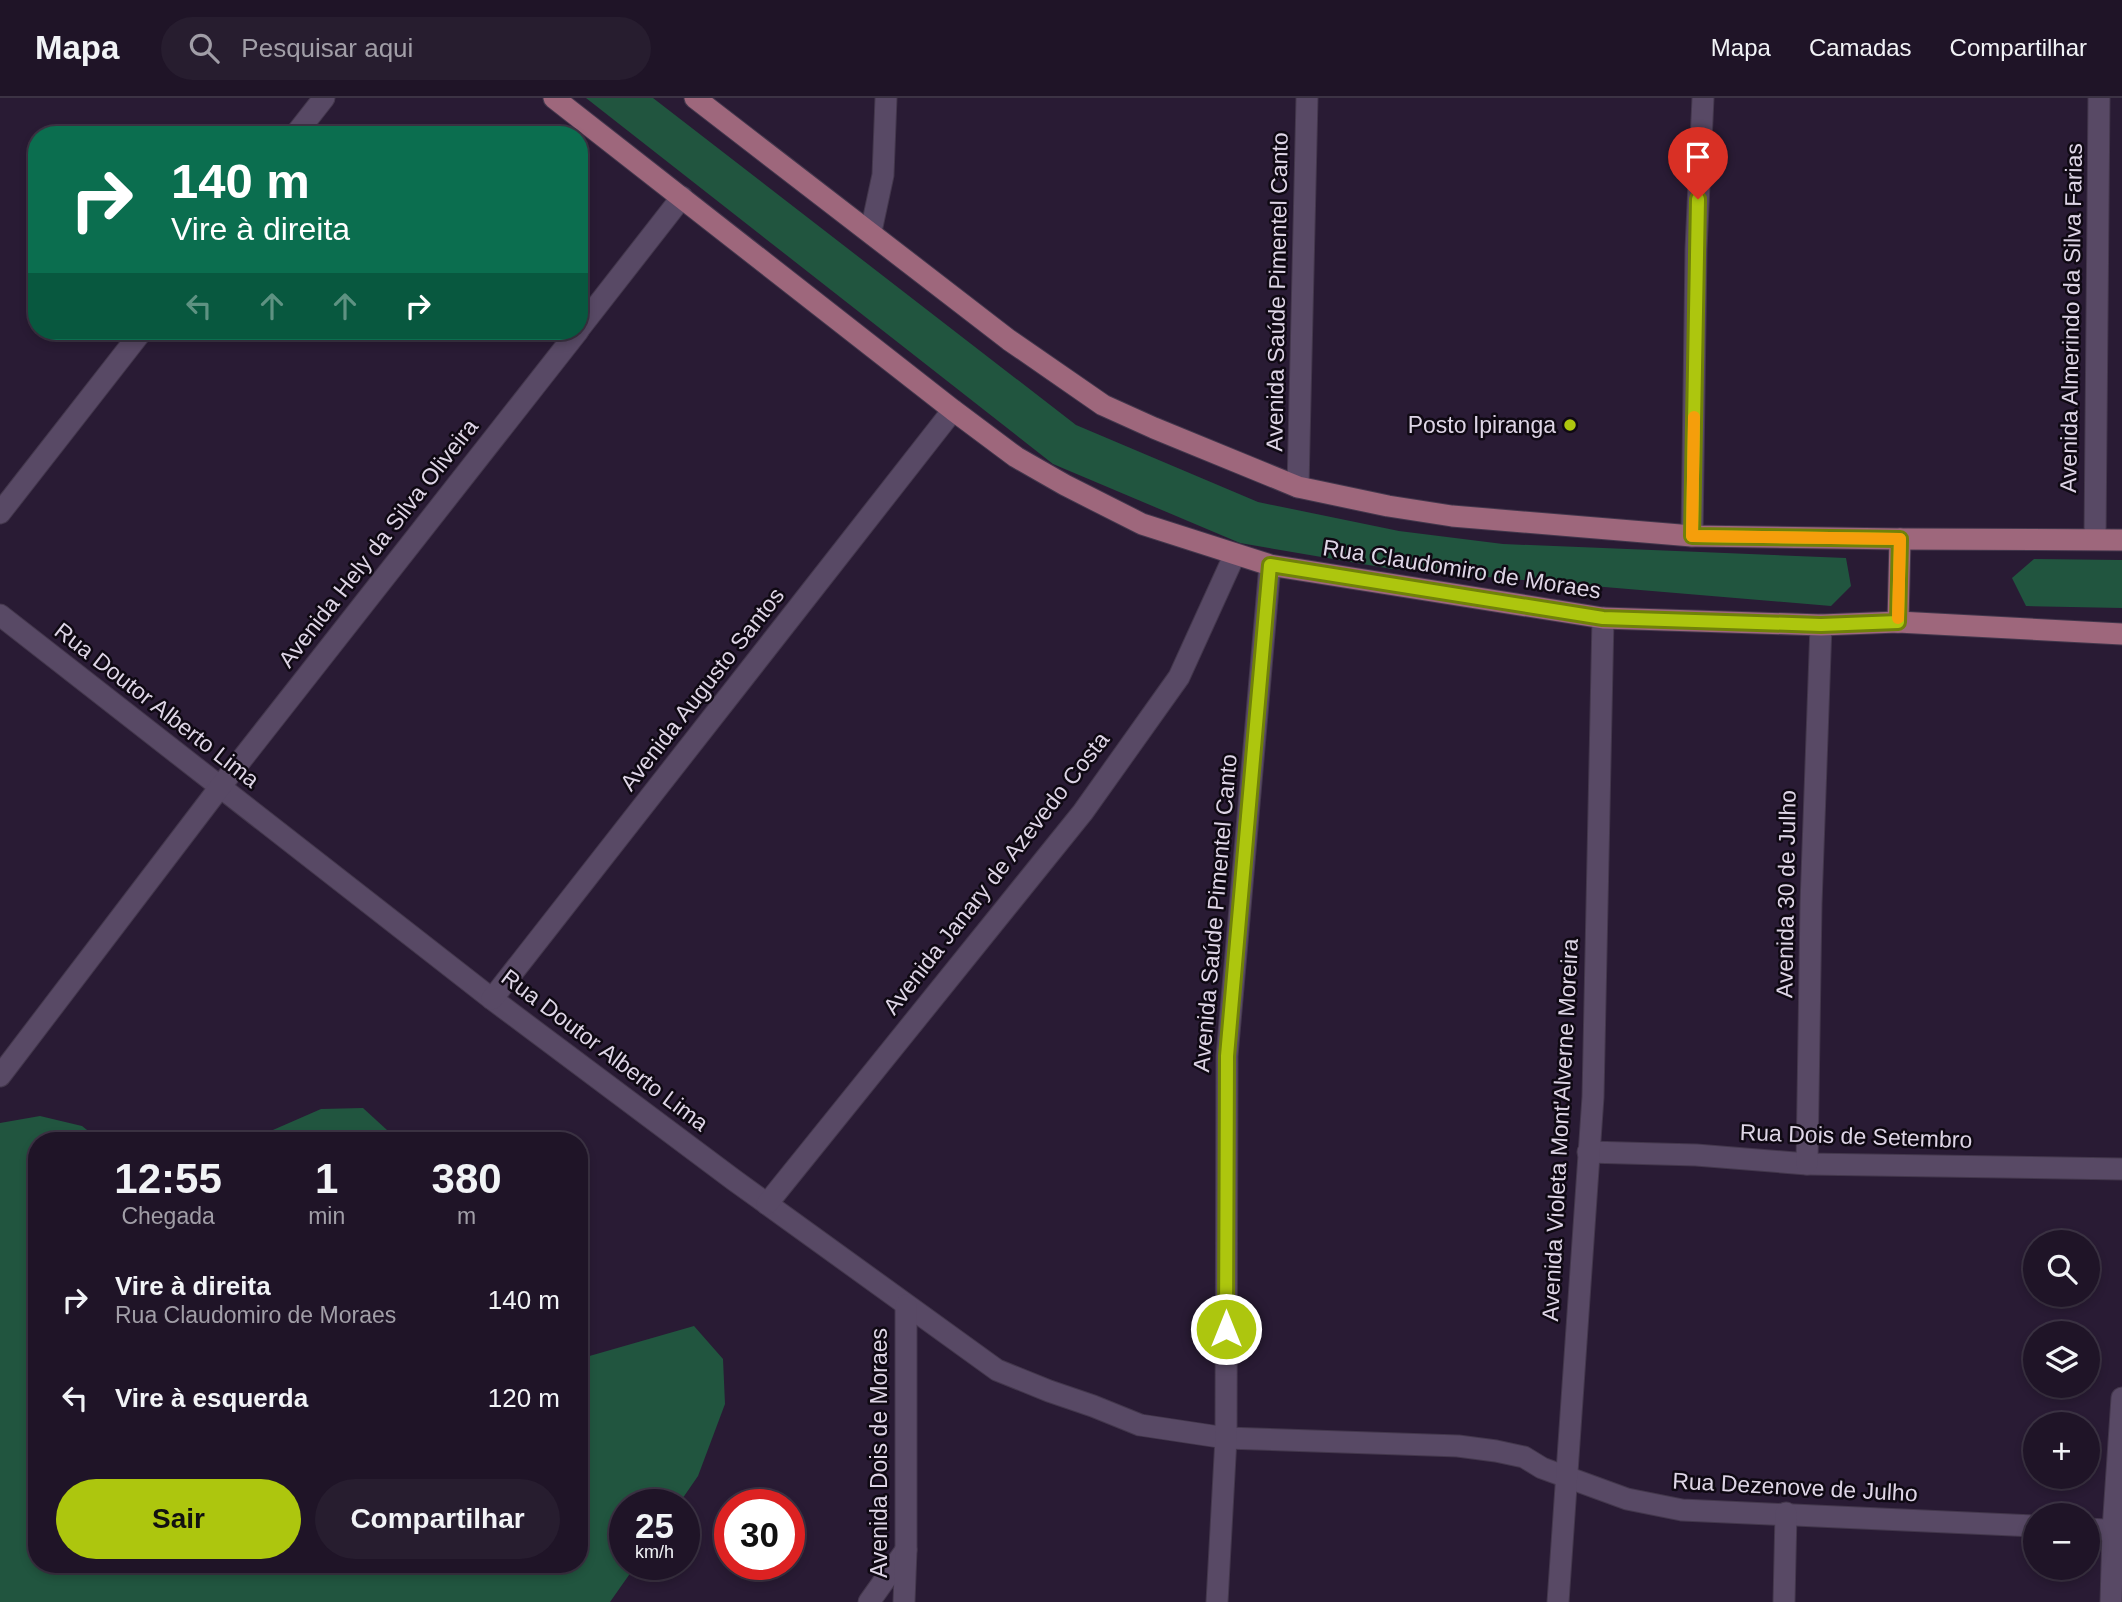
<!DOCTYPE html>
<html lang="pt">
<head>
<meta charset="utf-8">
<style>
	:root { --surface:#1f1427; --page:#271d2f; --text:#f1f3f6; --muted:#a19ea7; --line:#3c3344; --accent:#adc60e }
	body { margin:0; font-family:Arial,sans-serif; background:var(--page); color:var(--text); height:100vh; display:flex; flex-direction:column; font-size:26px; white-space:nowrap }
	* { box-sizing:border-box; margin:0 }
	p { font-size:23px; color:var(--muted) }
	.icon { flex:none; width:38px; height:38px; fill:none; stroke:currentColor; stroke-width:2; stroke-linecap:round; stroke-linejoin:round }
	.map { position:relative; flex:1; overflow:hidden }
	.drawer { position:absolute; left:28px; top:1034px; width:560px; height:441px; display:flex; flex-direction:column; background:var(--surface); border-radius:28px; box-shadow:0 4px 10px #0003,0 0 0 2px var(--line) }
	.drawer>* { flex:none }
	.hud { position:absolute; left:28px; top:28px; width:560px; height:214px; border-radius:28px; box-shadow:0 4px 10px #0003,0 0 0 2px var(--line); background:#0b6e4f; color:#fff; overflow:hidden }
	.buttons { position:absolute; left:2023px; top:1132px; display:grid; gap:14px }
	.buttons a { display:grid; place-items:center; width:77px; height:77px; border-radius:50%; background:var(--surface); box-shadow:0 4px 10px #0003,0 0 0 2px var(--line); font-size:35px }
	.speed { position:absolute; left:609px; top:1391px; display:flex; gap:14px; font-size:35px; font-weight:700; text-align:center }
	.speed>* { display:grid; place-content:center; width:91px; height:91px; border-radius:50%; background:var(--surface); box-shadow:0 4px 10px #0003,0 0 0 2px var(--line); line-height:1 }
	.speed small { font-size:18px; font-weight:400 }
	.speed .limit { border:10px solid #d22; background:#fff; color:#111 }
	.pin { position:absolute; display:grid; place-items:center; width:60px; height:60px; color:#fff; margin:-72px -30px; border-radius:50% 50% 50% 0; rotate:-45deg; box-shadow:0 0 7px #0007 }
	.pin .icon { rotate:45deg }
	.me { position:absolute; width:77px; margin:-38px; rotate:0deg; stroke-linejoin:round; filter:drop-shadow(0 0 5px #0008) }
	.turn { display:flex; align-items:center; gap:24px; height:147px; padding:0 28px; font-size:32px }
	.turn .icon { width:91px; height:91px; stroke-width:2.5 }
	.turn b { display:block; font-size:49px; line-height:60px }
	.lanes { display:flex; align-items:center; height:66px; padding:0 28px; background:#0003; justify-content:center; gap:35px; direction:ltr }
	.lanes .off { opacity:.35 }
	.eta { display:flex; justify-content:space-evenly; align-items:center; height:119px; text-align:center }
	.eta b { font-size:42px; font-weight:700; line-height:49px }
	.button { display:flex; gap:14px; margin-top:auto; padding:14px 28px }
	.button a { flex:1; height:80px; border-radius:42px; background:var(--accent); color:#111; font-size:28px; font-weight:700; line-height:80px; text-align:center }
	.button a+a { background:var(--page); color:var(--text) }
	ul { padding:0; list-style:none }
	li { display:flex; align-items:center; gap:21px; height:98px; padding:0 28px }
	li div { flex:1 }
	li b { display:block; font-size:26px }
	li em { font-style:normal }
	header { display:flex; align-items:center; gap:42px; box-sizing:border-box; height:98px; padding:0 35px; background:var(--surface); border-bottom:2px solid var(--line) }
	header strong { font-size:33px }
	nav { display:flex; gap:38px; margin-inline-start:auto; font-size:24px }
	.search { width:490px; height:63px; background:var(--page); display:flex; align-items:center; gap:18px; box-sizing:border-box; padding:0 24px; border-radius:38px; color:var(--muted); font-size:26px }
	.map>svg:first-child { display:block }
</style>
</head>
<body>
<header>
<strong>Mapa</strong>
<div class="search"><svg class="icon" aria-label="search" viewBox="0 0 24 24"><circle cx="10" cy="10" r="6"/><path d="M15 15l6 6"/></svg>Pesquisar aqui</div>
<nav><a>Mapa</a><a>Camadas</a><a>Compartilhar</a></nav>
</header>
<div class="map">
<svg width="2122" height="1504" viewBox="0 0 2122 1504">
	<rect width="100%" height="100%" fill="#291b34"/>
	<g fill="#21553f">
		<polygon points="586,0 653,0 1076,327 1258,404 1399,433 1503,446 1846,460 1851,488 1831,508 1392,471 1240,445 1053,366"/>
		<polygon points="2034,461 2122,462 2122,510 2026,508 2012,480"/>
		<polygon points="363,1010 399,1043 248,1043 321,1011"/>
		<polygon points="40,1018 82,1028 101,1043 37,1043 37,1466 579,1466 579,1261 694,1228 723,1261 725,1306 698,1378 678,1407 625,1407 625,1466 636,1467 610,1504 0,1504 0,1025"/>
	</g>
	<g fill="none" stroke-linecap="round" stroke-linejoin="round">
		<defs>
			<g id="minor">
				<polyline points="295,37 324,0"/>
				<polyline points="871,133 883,77 886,0"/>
				<polyline points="579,231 682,99"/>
				<polyline points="1298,389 1307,0"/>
				<polyline points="0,415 142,233"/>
				<polyline points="1692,438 1696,151 1703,0"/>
				<polyline points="2095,441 2099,0"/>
				<polyline points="0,517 492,901 734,1082 997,1272 1049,1293 1093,1308 1140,1327 1226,1340 1458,1348 1496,1353 1524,1359 1542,1370 1627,1401 1682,1412 2035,1428"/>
				<polyline points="492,901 953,312"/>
				<polyline points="0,978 220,689 578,233"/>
				<polyline points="1588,1054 1696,1057 1807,1066 2122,1071"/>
				<polyline points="1807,1066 1811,806 1821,527"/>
				<polyline points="767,1106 1083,714 1179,579 1235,456"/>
				<polyline points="2088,1431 2122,1433"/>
				<polyline points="869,1504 906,1452"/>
				<polyline points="904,1504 906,1452 906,1207"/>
				<polyline points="1217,1504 1226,1340 1227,958 1270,467"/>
				<polyline points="1558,1504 1593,999 1603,520"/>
				<polyline points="1784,1504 1786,1415"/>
				<polyline points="2111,1504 2113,1432 2122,1300"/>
			</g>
			<g id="major">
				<polyline points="554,0 953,312 1016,359 1065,387 1142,426 1270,467 1603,520 1821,527 1898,524 2122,536"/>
				<polyline points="695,0 1009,242 1103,307 1154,330 1298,389 1388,408 1452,418 1692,438 1900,441 2122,442"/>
				<polyline points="1898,524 1900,441"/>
			</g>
		</defs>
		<use href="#minor" stroke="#43374c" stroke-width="23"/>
		<use href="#major" stroke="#43374c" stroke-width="23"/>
		<use href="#minor" stroke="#584965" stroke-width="21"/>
		<use href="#major" stroke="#9e677c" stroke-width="21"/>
	</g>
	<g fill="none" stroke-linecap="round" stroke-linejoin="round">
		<defs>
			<polyline id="route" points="1226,1231 1227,958 1270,467 1603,520 1821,527 1898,524 1900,441 1692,438 1698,101"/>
		</defs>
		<use href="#route" stroke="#708109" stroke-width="18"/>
		<use href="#route" stroke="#adc60e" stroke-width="12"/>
		<polyline stroke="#f59e0b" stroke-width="12" points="1694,319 1692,438 1900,441 1898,520"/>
	</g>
	<circle fill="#adc60e" stroke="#0f0913" stroke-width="2.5" cx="1570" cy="327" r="7"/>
	<g text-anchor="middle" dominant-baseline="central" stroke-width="5" stroke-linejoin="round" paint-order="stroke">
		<g font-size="23" fill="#ded5e6" stroke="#0f0913">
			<text transform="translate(1277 194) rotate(-89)">Avenida Saúde Pimentel Canto</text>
			<text transform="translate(2071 220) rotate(-89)">Avenida Almerindo da Silva Farias</text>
			<text transform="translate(378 445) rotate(-52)">Avenida Hely da Silva Oliveira</text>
			<text transform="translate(1462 471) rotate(9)">Rua Claudomiro de Moraes</text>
			<text transform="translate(702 591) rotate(-52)">Avenida Augusto Santos</text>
			<text transform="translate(157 607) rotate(38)">Rua Doutor Alberto Lima</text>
			<text transform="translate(996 775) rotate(-52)">Avenida Janary de Azevedo Costa</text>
			<text transform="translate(1786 796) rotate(-89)">Avenida 30 de Julho</text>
			<text transform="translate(1215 815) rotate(-85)">Avenida Saúde Pimentel Canto</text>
			<text transform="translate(605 952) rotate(37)">Rua Doutor Alberto Lima</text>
			<text transform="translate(1560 1032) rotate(-87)">Avenida Violeta Mont'Alverne Moreira</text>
			<text transform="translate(1856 1038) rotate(2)">Rua Dois de Setembro</text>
			<text transform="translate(879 1355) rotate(-90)">Avenida Dois de Moraes</text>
			<text transform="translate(1795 1389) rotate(3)">Rua Dezenove de Julho</text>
		</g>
		<g font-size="23" fill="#ded5e6" stroke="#0f0913" text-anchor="end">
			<text x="1556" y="327">Posto Ipiranga</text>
		</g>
	</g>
</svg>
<div class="buttons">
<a><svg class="icon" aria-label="search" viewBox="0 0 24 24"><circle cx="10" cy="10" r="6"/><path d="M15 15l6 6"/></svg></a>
<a><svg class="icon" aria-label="layers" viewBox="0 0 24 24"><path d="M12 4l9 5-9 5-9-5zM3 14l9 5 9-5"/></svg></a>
<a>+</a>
<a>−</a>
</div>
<div class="speed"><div>25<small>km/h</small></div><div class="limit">30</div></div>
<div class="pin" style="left:1698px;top:101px;background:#d93025"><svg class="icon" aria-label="arrive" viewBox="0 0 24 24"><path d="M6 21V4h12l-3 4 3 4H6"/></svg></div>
<svg class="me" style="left:1226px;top:1231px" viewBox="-20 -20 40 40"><circle r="17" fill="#adc60e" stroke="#fff" stroke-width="3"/><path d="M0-11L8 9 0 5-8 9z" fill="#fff"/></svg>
<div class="hud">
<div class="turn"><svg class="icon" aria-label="right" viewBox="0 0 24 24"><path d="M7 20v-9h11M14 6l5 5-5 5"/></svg><div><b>140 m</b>Vire à direita</div></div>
<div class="lanes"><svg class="icon off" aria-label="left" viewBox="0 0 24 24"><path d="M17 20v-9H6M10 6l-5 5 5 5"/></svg><svg class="icon off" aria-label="ahead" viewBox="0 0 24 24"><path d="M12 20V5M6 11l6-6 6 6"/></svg><svg class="icon off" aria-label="ahead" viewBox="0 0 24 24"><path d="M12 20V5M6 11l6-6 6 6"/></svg><svg class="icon" aria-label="right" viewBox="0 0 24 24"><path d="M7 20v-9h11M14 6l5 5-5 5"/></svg></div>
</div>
<section class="drawer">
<div class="eta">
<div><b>12:55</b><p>Chegada</p></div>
<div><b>1</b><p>min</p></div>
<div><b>380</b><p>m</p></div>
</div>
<ul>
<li><svg class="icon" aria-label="right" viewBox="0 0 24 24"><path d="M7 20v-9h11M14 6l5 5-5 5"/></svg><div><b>Vire à direita</b><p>Rua Claudomiro de Moraes</p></div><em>140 m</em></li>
<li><svg class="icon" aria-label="left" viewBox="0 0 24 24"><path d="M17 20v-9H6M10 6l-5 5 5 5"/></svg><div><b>Vire à esquerda</b></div><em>120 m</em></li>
</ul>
<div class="button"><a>Sair</a><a>Compartilhar</a></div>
</section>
</div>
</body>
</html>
